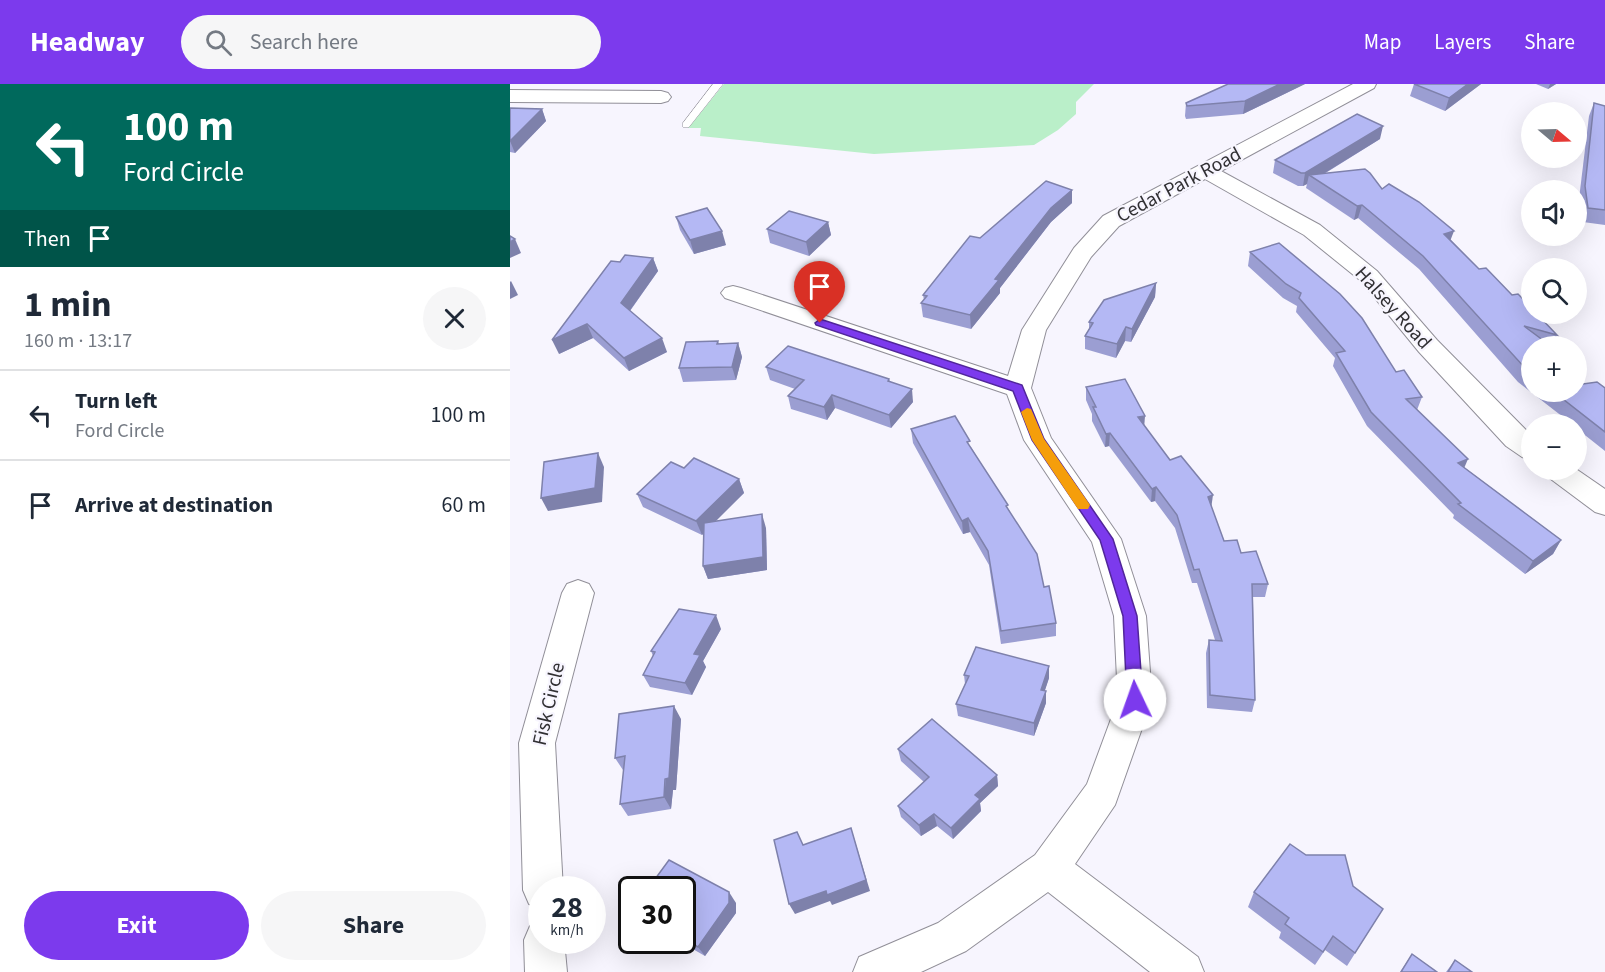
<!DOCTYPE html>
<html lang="en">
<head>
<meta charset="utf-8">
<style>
	:root { --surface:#fff; --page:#f6f6f7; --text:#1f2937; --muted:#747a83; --line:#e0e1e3; --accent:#7c3aed }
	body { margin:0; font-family:"Source Sans 3",sans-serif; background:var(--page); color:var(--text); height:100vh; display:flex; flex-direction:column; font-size:22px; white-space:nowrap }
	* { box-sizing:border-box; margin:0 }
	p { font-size:20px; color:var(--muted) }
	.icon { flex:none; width:33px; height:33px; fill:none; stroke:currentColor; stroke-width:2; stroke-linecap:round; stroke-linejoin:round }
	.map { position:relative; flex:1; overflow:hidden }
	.panel { display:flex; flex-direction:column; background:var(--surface); width:510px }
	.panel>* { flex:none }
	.guide { background:#00695c; color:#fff; overflow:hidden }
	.needle { width:39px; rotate:109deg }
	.tools { position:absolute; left:1011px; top:18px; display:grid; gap:12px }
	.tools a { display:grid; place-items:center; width:66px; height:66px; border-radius:50%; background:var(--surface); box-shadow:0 6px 24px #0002; font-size:30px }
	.speed { position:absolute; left:18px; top:792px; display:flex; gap:12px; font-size:30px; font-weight:700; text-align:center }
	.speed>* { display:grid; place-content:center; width:78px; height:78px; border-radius:50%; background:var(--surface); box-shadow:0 6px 24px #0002; line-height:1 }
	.speed small { font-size:15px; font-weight:400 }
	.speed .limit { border:3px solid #111; border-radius:9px; background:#fff; color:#111 }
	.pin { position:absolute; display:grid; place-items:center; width:51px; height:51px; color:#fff; margin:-62px -26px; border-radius:50% 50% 50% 0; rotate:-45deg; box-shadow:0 0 6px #0007 }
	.pin .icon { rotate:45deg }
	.me { position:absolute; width:66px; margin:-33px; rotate:357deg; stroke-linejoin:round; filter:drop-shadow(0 0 4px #0008) }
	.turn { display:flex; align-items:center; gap:21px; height:126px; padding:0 24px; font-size:27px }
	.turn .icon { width:78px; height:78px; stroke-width:2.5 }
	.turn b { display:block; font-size:42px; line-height:51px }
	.then { display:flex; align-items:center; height:57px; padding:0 24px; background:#0003; gap:12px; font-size:22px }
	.round { display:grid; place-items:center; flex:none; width:63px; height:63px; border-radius:32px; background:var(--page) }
	.overview { display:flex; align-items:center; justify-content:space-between; height:102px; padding:0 24px }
	h1 { font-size:36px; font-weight:700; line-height:45px }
	.primary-button { display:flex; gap:12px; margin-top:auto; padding:12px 24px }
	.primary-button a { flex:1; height:69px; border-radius:36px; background:var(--accent); color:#fff; font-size:24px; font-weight:700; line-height:69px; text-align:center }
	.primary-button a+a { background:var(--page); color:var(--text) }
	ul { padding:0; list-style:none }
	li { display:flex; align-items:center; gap:18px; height:90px; padding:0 24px; border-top:2px solid var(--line) }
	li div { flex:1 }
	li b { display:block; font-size:22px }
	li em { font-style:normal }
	header { display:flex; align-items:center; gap:36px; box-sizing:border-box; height:84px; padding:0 30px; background:var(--accent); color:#fff }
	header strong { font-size:28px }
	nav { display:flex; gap:33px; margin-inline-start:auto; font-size:21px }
	.search { width:420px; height:54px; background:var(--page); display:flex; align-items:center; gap:15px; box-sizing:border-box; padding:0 21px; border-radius:33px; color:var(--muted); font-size:22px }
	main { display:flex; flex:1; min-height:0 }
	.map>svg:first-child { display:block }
</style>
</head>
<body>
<header>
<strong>Headway</strong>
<div class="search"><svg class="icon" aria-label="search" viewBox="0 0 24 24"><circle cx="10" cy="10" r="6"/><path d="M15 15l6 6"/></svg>Search here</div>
<nav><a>Map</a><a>Layers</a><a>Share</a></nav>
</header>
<main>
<section class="panel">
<div class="guide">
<div class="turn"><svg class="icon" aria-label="left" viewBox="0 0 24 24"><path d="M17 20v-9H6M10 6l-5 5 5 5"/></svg><div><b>100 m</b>Ford Circle</div></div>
<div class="then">Then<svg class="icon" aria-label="arrive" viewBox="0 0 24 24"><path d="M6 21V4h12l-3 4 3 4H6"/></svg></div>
</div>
<div class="overview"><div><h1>1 min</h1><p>160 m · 13:17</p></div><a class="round"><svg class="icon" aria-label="close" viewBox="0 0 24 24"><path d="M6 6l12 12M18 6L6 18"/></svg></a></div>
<ul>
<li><svg class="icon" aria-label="left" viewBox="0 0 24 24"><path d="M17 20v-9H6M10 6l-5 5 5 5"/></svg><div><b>Turn left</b><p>Ford Circle</p></div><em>100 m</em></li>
<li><svg class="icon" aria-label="arrive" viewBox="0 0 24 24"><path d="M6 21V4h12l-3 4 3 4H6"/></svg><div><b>Arrive at destination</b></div><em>60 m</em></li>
</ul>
<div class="primary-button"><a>Exit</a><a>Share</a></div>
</section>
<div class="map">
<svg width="1095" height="888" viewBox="0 0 1095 888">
	<rect width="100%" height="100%" fill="#f7f5fe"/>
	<polygon fill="#baefc9" points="214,0 584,0 566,18 566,30 548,46 524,61 364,70 190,52 191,44 178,44"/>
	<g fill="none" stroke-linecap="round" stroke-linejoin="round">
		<defs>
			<polygon id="lane" points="203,0 213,0 179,43 173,43 173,39"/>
			<g id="street">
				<polygon points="843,0 866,0 864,4 711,87 810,141 867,187 927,256 1022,352 1022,376 1012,373 996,362 909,268 851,197 794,151 695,95 609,142 581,173 536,246 521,304 541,354 611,455 636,532 642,616 605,721 565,780 688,873 694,888 640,888 538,808 456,867 411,888 343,888 349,873 428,839 525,771 577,700 608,616 604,532 582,458 514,356 497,310 215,214 211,209 215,204 223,202 231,204 498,292 512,246 564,164 593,132"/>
				<polygon points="0,6 151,7 158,9 161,13 158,17 151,19 0,18"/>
				<polygon points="1066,385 1095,405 1095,431 1085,428 1038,393 1034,386"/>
				<polygon points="68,496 79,500 84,509 45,659 53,806 32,806 32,825 19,820 13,806 9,659 52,509 57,500"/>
				<polygon points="32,837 32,856 54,856 57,888 15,888 14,856 20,842"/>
			</g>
		</defs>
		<use href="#lane" stroke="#918f98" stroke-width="1"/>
		<use href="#street" stroke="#918f98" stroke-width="2"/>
		<use href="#lane" fill="#fff" fill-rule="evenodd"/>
		<use href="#street" fill="#fff" fill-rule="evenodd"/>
	</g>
	<g fill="#9b9ed2">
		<polygon points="718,0 795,0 733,30 676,35 675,32 676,19"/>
		<polygon points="904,0 971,0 935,27 900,12"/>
		<polygon points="1026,0 1046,0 1038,5"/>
		<polygon points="1084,19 1095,22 1095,141 1073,138 1069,115 1079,32"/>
		<polygon points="0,24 32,25 36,37 5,69 0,68"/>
		<polygon points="870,55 814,90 872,105 941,156 969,185 1002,211 1047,251 1042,262 1022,262 1022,308 1066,308 1073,300 1095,304 1095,367 1066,344 1066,340 1062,340 1008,298 909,185 848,134 844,136 796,104 797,100 793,102 788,102 763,89 765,76"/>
		<polygon points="562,106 562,119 541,138 490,204 490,209 461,245 413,233 411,219 414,216 413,211 470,154"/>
		<polygon points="166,133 216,161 184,170 170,146"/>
		<polygon points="318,138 321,151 299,172 260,159 257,145"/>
		<polygon points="769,159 886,288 912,313 907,326 955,384 1051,456 1043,470 1015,490 943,434 944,431 857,342 823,282 825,274 786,228 787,222 773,214 738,182 740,168"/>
		<polygon points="143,174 148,187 120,227 157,268 119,287 83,254 49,270 110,178"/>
		<polygon points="646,199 645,213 621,258 615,257 606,274 575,265 575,252 579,245 579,238"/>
		<polygon points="208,257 209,260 228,259 232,273 226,296 173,298 169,284"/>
		<polygon points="256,283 379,295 380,297 403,318 381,344 325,324 317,336 281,325 278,312 285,305 260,296"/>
		<polygon points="576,303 634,342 660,376 701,421 714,457 731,469 758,500 755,513 743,513 745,616 742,628 697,624 696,569 699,556 705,556 687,499 682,499 665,444 645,417 641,418 599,362 595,363 582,337 582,330 576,316"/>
		<polygon points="401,345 461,363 499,426 534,503 546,539 546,552 491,560 479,481 460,448 453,450 403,359"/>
		<polygon points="174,384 229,395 234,409 205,437 256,444 257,486 198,495 193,482 194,449 192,451 133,423 127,410"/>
		<polygon points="211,545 193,577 196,583 182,611 140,603 133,591 143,572 141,567"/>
		<polygon points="454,591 539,594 535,606 536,619 524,652 448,632 446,620 455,600"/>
		<polygon points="171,635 166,706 163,706 161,725 118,732 110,720 114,686 113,686 105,674"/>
		<polygon points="388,665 487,691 488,702 470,719 471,727 443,755 427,742 411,752 391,733 388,722 414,698 391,677"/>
		<polygon points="796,771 843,802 873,825 837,882 815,866 805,881 769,854 771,848 738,823 744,808"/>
		<polygon points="172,806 226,819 226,829 195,872 167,856 172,856"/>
		<polygon points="902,870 927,888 890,888"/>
		<polygon points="945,876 962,888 936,888"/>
	</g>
	<g fill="#7e81ab">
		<polygon points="770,0 795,0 733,30 735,17"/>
		<polygon points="958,0 971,0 935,27 939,14"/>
		<polygon points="1040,0 1046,0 1038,5"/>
		<polygon points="32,25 36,37 5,69 0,57"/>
		<polygon points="873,42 870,55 805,95 799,91 797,100 793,102 795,89"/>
		<polygon points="562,106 562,119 541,138 490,204 490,209 461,245 460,231 485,195 541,124"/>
		<polygon points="852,121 848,134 844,136 847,122"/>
		<polygon points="318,138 321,151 299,172 296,158"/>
		<polygon points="212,147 216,161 184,170 180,156"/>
		<polygon points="944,147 939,160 934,150"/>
		<polygon points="5,155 11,169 0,174 0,158"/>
		<polygon points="143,174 148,187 116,232 111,219"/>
		<polygon points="1,197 8,211 0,215 0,198"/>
		<polygon points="646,199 645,213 621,258 622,245"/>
		<polygon points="77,240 83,254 49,270 42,256"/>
		<polygon points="616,243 615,257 606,274 607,260"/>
		<polygon points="152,254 157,268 119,287 114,274"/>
		<polygon points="228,259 232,273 226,296 222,283"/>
		<polygon points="402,305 403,318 381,344 379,331"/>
		<polygon points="322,311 325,324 317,336 314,323"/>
		<polygon points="635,332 634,345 628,333"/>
		<polygon points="600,349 599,362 595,363 596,350"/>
		<polygon points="88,369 94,383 92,418 38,427 31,414"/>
		<polygon points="958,375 952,389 948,379"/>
		<polygon points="229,395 234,409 192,451 186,437"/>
		<polygon points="646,403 645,417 641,418 642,405"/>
		<polygon points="703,411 701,425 698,413"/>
		<polygon points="252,430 256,444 257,486 198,495 193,482"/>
		<polygon points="458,434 460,448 453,450 452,437"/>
		<polygon points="1051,456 1043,470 1015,490 1023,477"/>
		<polygon points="206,531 211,545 193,577 196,583 182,611 175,599 184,570"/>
		<polygon points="539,582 539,594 531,618 531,606"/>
		<polygon points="536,607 536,619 524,652 524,639"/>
		<polygon points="164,622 171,635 166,706 163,706 161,725 154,713"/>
		<polygon points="487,691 488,702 470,719 471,727 443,755 441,744 465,711"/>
		<polygon points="424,730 427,742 411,752 409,741"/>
		<polygon points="341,744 360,807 322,821 320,817 285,830 279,820 316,807"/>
		<polygon points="219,808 226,819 226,829 195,872 188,863"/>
	</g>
	<g fill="#b4b8f4" stroke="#7e81ab" stroke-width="1.5">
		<polygon points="718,0 770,0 735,17 677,22 676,19"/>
		<polygon points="904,0 958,0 939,14"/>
		<polygon points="1084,19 1095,22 1095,126 1078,124 1075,102"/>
		<polygon points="0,24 32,25 0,57"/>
		<polygon points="847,30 873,42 795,89 791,89 765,76"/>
		<polygon points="855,85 860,89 872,105 879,100 909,118 944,147 934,150 969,185 976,184 1002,211 1008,210 1022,224 1022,230 1027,230 1047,251 1014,242 1030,254 1038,262 1022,262 1022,289 1015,284 913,172 852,121 847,122 799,91"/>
		<polygon points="536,97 562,106 541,124 485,195 489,196 460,231 411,219 417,212 413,211 460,152 470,154"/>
		<polygon points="197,124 212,147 180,156 166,133"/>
		<polygon points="279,127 318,138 296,158 257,145"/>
		<polygon points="0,152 5,155 0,158"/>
		<polygon points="769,159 830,210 852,234 886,288 894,286 912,313 896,315 958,375 948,379 1051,456 1023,477 948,420 951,419 861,328 826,269 835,267 789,214 791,209 776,200 740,168"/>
		<polygon points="115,171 143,174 111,219 152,254 114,274 77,240 42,256 101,177 110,178"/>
		<polygon points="646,199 622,245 616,243 607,260 575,252 583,239 579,238 594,216"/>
		<polygon points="208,257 207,260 228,259 222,283 169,284 176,258"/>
		<polygon points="278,262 379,295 378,297 402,305 379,331 322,311 314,323 278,312 294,296 256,283"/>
		<polygon points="1066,293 1073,300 1087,298 1095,304 1095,348 1044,308 1066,308"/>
		<polygon points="615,295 635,332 628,333 660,376 671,372 703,411 698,413 714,457 727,456 731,469 746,467 758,500 742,500 745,616 700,611 699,556 712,557 689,485 684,486 667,431 646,403 642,405 600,349 596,350 583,323 586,323 576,303"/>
		<polygon points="445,332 460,357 457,358 498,421 496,422 527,470 534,503 539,502 546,539 491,547 478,467 458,434 452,437 401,345"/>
		<polygon points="88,369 85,404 31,414 34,378"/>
		<polygon points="184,374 229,395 186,437 127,410 161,378 174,384"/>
		<polygon points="252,430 253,473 193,482 194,439"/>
		<polygon points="169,525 206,531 184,570 190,571 175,599 133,591 145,568 141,567"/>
		<polygon points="466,563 539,582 531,606 536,607 524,639 446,620 459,592 454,591"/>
		<polygon points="164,622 159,694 155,695 154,713 110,720 115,672 105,674 109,630"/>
		<polygon points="422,635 487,691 465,711 470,715 441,744 424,730 409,741 388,722 419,693 388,665"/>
		<polygon points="341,744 356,796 317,811 316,807 279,820 264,756 287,748 293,761"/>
		<polygon points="780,760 796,771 835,771 843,802 873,825 845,869 823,852 813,868 775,840 779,834 744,808"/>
		<polygon points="159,776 219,808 219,819 188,863 172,854 172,806 137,806"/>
		<polygon points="902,870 927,888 891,888"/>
		<polygon points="945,876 962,888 938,888"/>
	</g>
	<polygon fill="#7c3aed" stroke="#51269a" stroke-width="1.5" points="310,235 512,301 534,355 603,455 627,532 633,616 630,621 625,623 619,621 617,616 613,532 590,456 522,356 503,307 306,241 305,239"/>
	<polygon fill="#f59e0b" points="517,324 521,325 534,355 578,418 580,421 578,425 568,425 522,356 511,328"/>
	<g text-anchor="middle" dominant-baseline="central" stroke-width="4.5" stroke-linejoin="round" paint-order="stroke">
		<g font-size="20" fill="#313033" stroke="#f7f5fe">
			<text transform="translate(669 101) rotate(-28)">Cedar Park Road</text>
			<text transform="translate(883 224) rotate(48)">Halsey Road</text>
			<text transform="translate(39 620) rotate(-77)">Fisk Circle</text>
		</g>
	</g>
</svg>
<div class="tools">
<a><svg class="needle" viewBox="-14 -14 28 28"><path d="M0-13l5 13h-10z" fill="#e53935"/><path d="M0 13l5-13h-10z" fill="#747a83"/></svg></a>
<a><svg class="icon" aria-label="sound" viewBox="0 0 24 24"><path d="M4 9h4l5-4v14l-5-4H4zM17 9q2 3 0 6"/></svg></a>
<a><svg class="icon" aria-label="search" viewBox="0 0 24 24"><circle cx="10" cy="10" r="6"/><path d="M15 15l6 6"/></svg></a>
<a>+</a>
<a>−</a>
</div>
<div class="speed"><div>28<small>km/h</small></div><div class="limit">30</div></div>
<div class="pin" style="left:310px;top:239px;background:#d93025"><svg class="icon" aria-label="arrive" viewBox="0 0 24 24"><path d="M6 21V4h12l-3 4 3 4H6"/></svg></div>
<svg class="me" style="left:625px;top:616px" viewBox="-20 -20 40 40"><circle r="19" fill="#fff"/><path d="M0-13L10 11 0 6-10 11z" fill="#7c3aed"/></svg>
</div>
</main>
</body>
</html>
